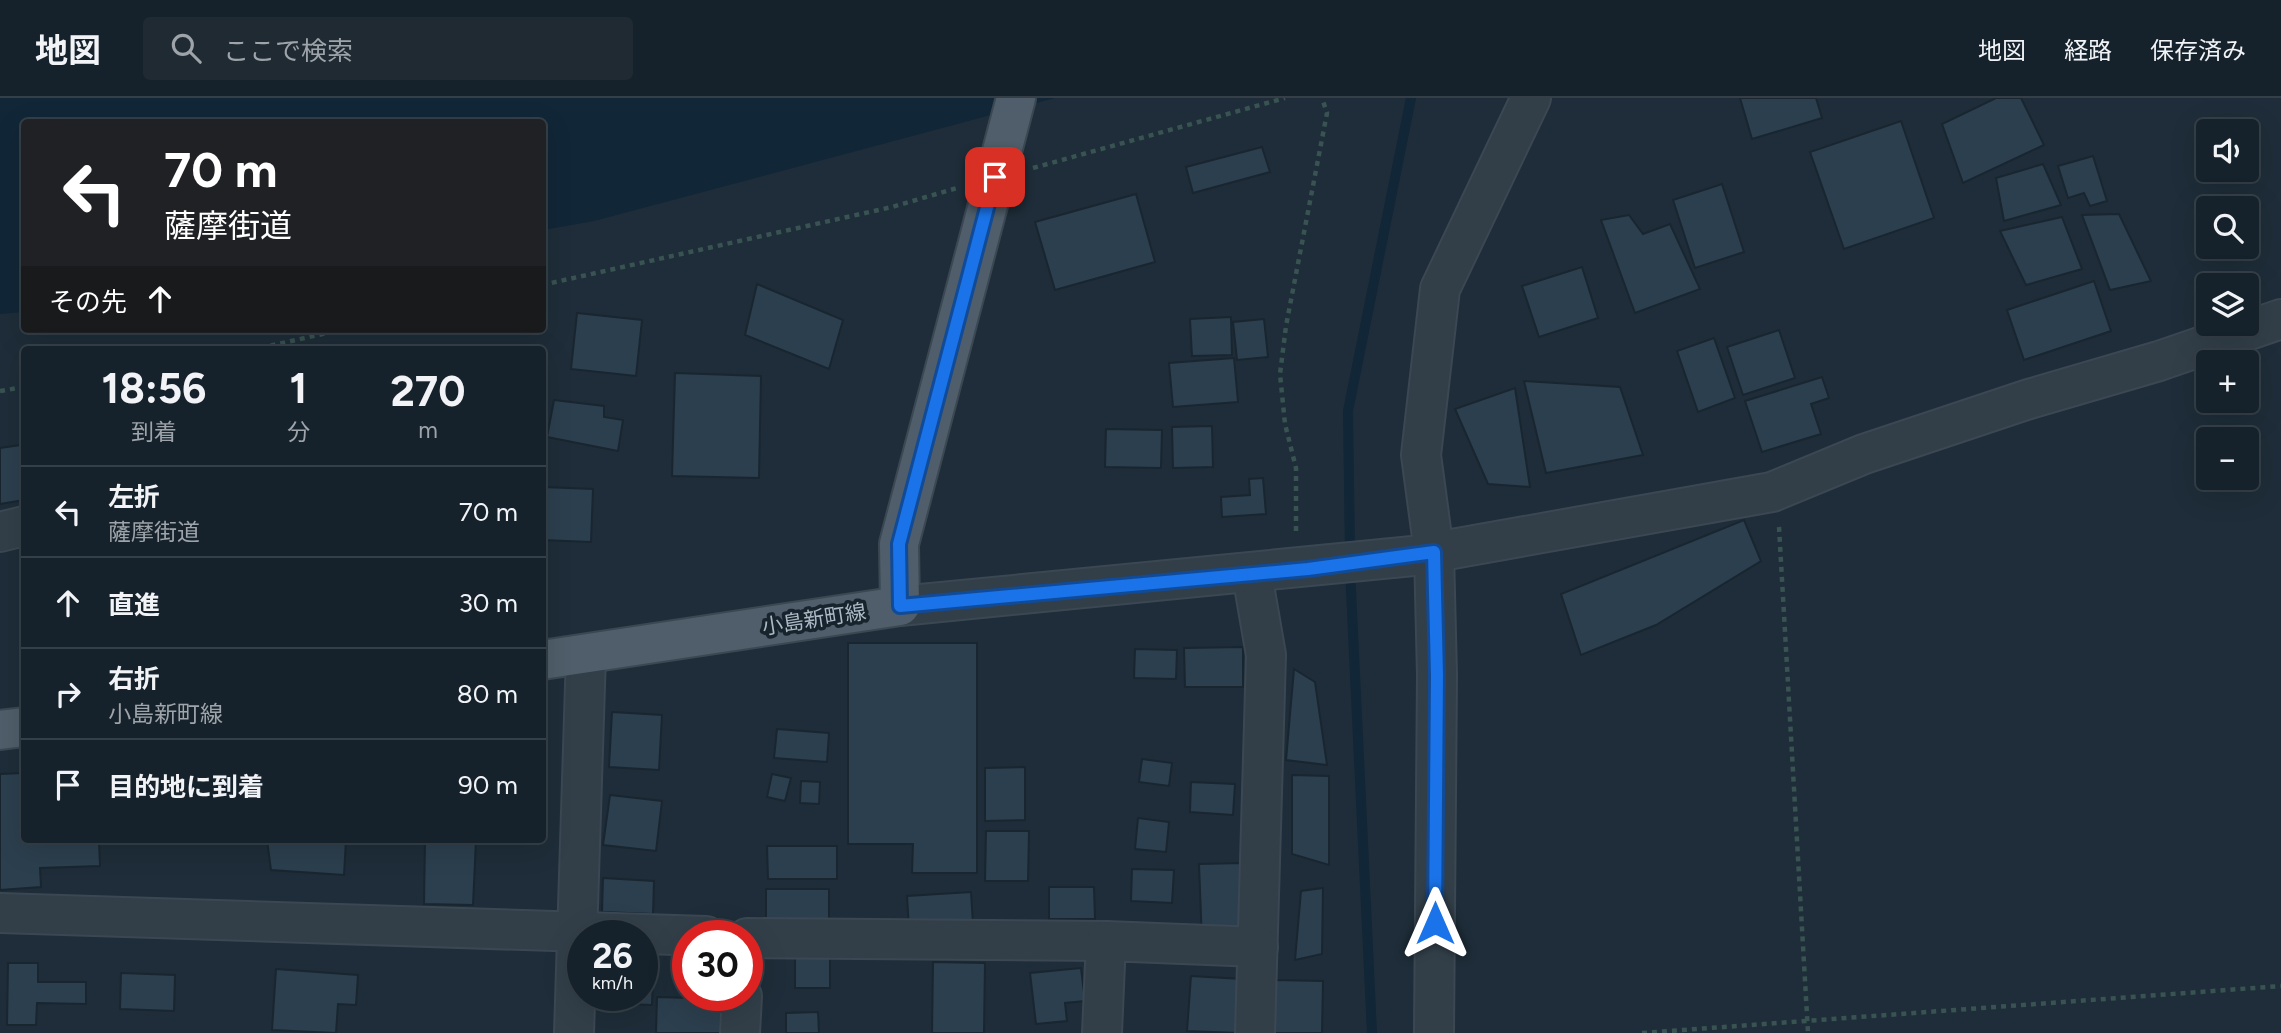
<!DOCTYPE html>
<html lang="ja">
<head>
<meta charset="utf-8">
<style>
	:root { --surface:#16222b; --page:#1f2a33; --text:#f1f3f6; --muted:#9ea4a9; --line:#353f47 }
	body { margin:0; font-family:Figtree,"Noto Sans JP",sans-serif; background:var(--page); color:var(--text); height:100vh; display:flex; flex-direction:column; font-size:26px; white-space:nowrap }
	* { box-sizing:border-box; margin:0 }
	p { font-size:23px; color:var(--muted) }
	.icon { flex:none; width:38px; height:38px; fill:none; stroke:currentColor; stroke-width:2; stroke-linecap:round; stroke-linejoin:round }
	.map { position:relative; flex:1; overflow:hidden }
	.side { position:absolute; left:21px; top:248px; width:525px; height:497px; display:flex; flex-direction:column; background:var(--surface); border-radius:7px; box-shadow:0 7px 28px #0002,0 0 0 2px var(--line) }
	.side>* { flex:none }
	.top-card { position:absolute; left:21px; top:21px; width:525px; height:214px; border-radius:7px; box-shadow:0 7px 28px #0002,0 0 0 2px var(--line); background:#202124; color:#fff; overflow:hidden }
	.controls { position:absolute; left:2196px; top:21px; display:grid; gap:14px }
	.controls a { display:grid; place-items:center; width:63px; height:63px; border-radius:7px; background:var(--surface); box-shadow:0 7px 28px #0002,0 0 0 2px var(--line); font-size:35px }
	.speed { position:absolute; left:567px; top:822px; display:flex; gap:14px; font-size:35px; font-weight:700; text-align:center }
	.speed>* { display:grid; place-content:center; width:91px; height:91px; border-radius:50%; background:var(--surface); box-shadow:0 7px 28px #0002,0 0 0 2px var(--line); line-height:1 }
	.speed small { font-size:18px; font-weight:400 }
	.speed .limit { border:10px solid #d22; background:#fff; color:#111 }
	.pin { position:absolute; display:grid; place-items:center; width:60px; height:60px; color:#fff; margin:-30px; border-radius:14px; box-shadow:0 4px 10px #0006 }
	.me { position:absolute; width:77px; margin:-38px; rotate:0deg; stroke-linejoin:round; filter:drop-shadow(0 0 5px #0008) }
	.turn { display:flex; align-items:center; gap:24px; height:147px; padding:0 28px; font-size:32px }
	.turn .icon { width:91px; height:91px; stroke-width:2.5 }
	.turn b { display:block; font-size:49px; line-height:60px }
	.then { display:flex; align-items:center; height:66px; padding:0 28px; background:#0003; gap:14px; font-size:26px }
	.eta { display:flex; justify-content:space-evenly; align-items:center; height:119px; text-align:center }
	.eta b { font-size:42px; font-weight:700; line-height:49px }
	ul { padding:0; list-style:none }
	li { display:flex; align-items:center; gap:21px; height:91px; padding:0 28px; border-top:2px solid var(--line) }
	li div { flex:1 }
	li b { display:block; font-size:26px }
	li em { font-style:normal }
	header { display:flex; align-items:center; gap:42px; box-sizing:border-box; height:98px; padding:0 35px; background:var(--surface); border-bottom:2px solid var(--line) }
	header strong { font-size:33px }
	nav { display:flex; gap:38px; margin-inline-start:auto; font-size:24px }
	.search { width:490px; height:63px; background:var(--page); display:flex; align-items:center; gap:18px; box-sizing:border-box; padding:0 24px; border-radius:7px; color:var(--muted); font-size:26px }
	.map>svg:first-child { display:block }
</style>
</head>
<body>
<header>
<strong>地図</strong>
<div class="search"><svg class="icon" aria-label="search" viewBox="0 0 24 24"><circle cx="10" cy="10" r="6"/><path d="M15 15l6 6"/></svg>ここで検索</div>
<nav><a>地図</a><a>経路</a><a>保存済み</a></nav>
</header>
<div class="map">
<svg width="2281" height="935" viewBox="0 0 2281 935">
	<rect width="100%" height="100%" fill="#1e2d39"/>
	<polygon fill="#112637" points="0,0 1055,0 594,123 543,132 542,24 24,24 24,214 0,216"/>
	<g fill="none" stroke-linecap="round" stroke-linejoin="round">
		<g stroke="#112637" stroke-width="10">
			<polyline points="1350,455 1348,313 1411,0"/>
			<polyline points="1350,471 1372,935"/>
		</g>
	</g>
	<g fill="#2c3f4e" stroke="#192630" stroke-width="2">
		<polygon points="1740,0 1816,0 1822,20 1752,41"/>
		<polygon points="1996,0 2021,0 2044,47 1963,85 1942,26"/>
		<polygon points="1901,23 1934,120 1844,151 1810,54"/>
		<polygon points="1262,49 1270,74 1193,95 1186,69"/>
		<polygon points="2093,58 2107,103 2090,108 2084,95 2068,100 2058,68"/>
		<polygon points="2043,66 2061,107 2004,123 1996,80"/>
		<polygon points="1722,86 1744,154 1695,170 1673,102"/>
		<polygon points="1136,96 1155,164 1055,192 1035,124"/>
		<polygon points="2119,116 2151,183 2110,192 2082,117"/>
		<polygon points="1629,117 1643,136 1670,126 1700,191 1635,215 1601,122"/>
		<polygon points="2062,119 2082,171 2026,187 2000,133"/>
		<polygon points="1582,169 1598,220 1539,239 1522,188"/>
		<polygon points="2094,183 2111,233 2024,262 2007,212"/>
		<polygon points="757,186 843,222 829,271 745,237"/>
		<polygon points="577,215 642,222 636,278 571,271"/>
		<polygon points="1231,219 1232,257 1192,258 1190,221"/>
		<polygon points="1264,221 1268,259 1237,262 1233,224"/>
		<polygon points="1779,232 1795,280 1743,297 1727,249"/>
		<polygon points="1714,240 1735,300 1698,314 1677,253"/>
		<polygon points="1234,260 1238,304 1173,309 1169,265"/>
		<polygon points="675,275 761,278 759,380 672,378"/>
		<polygon points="1822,279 1829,300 1811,306 1821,336 1762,354 1745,303"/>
		<polygon points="1524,283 1620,289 1643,357 1546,375"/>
		<polygon points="1515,290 1530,389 1488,386 1455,311"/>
		<polygon points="554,302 604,308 604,319 623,322 618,353 547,339"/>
		<polygon points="1212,328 1213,369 1173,370 1172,329"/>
		<polygon points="1106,331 1162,332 1161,370 1105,369"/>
		<polygon points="21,347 24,402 0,406 0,350"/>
		<polygon points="1263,380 1266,416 1222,419 1221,399 1250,397 1249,381"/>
		<polygon points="543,389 593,391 591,444 542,442"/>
		<polygon points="1744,422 1761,463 1656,527 1581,557 1561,496"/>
		<polygon points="848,545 977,545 977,775 912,775 913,746 848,746"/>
		<polygon points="1243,549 1243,589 1185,589 1184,550"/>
		<polygon points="1135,551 1177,552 1176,581 1134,580"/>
		<polygon points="1294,571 1315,584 1327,667 1286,662"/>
		<polygon points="612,614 662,617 659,672 609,669"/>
		<polygon points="777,631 829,635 827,664 774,660"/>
		<polygon points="1142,661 1172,665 1169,688 1139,684"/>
		<polygon points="1025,669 1025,722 985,723 985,670"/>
		<polygon points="24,675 24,742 99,742 100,768 40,770 41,789 0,792 0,676"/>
		<polygon points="772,676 791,680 785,703 767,699"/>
		<polygon points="1292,677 1329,678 1329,767 1292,756"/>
		<polygon points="801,683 820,684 819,706 800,705"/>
		<polygon points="1191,684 1235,686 1233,717 1190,714"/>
		<polygon points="610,697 662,703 656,753 603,747"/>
		<polygon points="1138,720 1169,724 1166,754 1135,751"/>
		<polygon points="986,733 1029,733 1028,783 985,783"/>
		<polygon points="267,742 346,742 344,777 271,772"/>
		<polygon points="425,742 476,742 473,807 424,806"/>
		<polygon points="767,748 837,748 837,781 768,781"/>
		<polygon points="1243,765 1245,843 1202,844 1199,766"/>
		<polygon points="1132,771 1174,772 1172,805 1131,803"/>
		<polygon points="603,780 654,783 653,816 602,814"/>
		<polygon points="1049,789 1094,789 1095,821 1049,821"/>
		<polygon points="1323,790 1322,856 1295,862 1301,793"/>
		<rect x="766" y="791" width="63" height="39"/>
		<polygon points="971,794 974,843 910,847 907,798"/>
		<polygon points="642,849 654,849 652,907 597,905 597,898 642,898"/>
		<rect x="795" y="856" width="35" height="34"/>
		<polygon points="933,864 985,865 984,935 932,935"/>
		<polygon points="8,865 38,865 38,884 86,884 86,906 37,905 36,927 7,927"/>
		<polygon points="1081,870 1085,903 1065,905 1067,923 1036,926 1030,875"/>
		<polygon points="276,871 358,877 356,907 338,906 336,935 272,932"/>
		<polygon points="121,875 175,877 174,913 120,911"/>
		<polygon points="1191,878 1242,881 1239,935 1187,933"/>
		<polygon points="1273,882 1323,883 1322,935 1273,935"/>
		<polygon points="657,899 725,901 724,935 656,935"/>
		<polygon points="818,914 819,935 786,935 786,915"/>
	</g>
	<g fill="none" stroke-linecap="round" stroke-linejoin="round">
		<defs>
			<g id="minor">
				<polyline points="0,434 24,428"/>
				<polyline points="1252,476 1266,557 1255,935"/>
				<polyline points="900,508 1413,458 1772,394 1864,356 2029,301 2159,263 2281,221"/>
				<polyline points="0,815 706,838"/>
				<polyline points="747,840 1106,843"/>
				<polyline points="574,935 586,556"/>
				<polyline points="740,935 742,898"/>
				<polyline points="1102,935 1106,843 1258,849"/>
				<polyline points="1434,935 1437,577 1434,454 1421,357 1440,191 1531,0"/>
			</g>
			<g id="major">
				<polyline points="542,562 900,508 899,446 1016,0"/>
				<polyline points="0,632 24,629"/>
			</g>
		</defs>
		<use href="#minor" stroke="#3b4853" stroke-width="42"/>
		<use href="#major" stroke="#3b4853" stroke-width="42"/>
		<g stroke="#385351" stroke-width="4.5" stroke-dasharray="5 5" stroke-linecap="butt">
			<polyline points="1033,70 1285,0"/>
			<polyline points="542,187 892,109 957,90"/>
			<polyline points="251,252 345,231"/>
			<polyline points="0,293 24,289"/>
			<polyline points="1779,429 1808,935"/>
			<polyline points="1296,433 1296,370 1285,326 1280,276 1286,228 1327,15 1322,0"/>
			<polyline points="1642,935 2281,888"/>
		</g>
		<use href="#minor" stroke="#323f49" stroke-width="38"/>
		<use href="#major" stroke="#4f5e6a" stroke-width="38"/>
	</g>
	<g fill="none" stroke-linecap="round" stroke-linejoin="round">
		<defs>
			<polyline id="route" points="995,79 899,446 900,508 1308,471 1434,454 1437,577 1435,825"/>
		</defs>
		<use href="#route" stroke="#114b97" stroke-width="18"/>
		<use href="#route" stroke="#1a73e8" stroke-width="12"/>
	</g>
	<g text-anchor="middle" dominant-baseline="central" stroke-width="7" stroke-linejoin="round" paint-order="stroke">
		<g font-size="21" fill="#acbac6" stroke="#17242e">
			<text transform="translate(814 521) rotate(-9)">小島新町線</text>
		</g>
	</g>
</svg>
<div class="controls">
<a><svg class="icon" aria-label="sound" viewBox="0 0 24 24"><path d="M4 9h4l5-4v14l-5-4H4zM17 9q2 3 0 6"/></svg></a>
<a><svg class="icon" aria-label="search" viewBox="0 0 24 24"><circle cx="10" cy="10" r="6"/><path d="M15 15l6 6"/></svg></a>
<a><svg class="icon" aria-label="layers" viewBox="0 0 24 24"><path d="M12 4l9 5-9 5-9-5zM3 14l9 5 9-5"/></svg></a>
<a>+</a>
<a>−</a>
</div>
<div class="speed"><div>26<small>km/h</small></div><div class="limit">30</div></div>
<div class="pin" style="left:995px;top:79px;background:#d93025"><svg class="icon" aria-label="arrive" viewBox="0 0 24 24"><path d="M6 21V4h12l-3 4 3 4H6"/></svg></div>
<svg class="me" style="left:1435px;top:825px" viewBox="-20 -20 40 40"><path d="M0-17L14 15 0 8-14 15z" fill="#1a73e8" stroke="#fff" stroke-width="4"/></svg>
<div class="top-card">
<div class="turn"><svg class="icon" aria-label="left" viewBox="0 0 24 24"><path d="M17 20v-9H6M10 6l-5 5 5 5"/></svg><div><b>70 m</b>薩摩街道</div></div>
<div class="then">その先<svg class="icon" aria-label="ahead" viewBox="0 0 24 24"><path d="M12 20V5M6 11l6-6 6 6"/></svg></div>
</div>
<section class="side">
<div class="eta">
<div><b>18:56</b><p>到着</p></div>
<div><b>1</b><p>分</p></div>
<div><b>270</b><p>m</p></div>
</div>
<ul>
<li><svg class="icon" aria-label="left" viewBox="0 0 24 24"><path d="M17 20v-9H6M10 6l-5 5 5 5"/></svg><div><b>左折</b><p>薩摩街道</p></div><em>70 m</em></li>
<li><svg class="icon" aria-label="ahead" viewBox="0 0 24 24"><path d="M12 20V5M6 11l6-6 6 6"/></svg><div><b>直進</b></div><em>30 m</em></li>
<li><svg class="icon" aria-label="right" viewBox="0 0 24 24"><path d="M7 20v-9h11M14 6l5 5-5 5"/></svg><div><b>右折</b><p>小島新町線</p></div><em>80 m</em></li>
<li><svg class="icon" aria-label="arrive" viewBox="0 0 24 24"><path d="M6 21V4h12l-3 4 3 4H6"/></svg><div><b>目的地に到着</b></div><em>90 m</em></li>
</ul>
</section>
</div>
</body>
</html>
